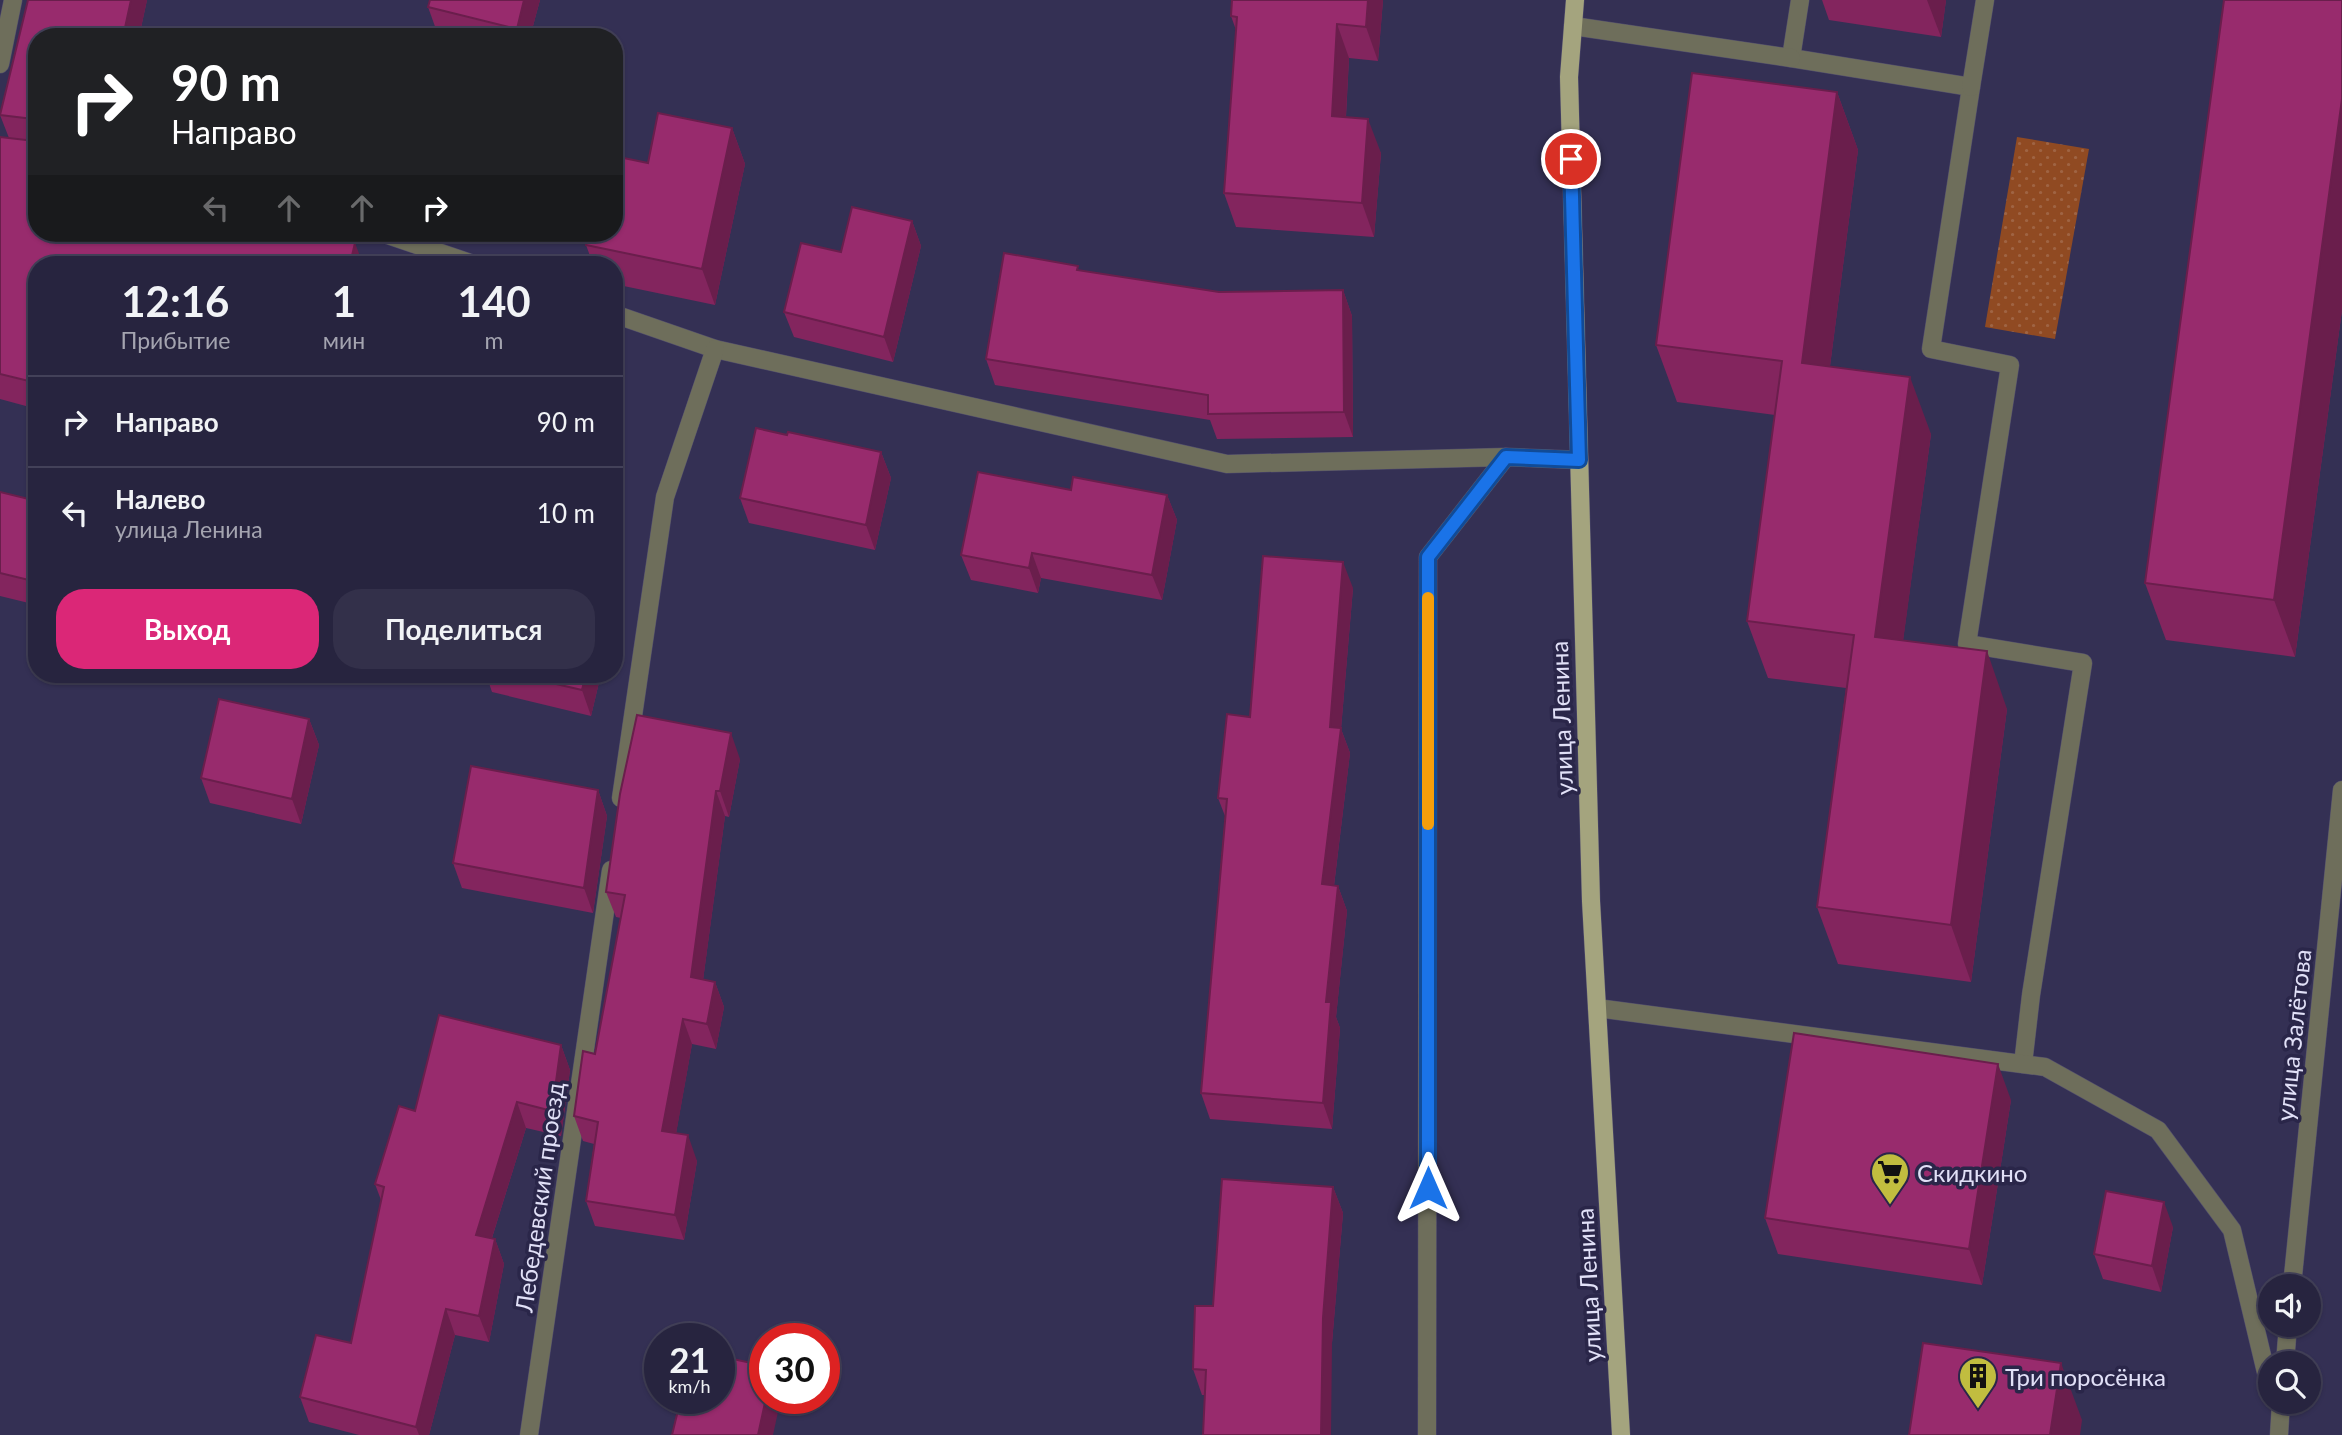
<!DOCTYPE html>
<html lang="ru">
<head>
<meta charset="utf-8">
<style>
	:root { --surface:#27243f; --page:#33304a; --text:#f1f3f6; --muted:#a4a4b0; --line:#434159; --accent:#db2777 }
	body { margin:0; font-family:Lato,sans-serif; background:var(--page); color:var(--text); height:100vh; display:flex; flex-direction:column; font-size:26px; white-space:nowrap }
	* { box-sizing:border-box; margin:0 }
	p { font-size:23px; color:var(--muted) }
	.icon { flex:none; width:38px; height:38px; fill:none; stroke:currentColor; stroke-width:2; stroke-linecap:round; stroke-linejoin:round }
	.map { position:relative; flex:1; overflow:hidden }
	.side { position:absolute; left:28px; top:256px; width:595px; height:427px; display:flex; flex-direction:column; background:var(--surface); border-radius:28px; box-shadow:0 2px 5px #0004,0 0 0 2px var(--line) }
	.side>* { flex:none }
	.banner { position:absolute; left:28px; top:28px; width:595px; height:214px; border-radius:28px; box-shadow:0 2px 5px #0004,0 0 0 2px var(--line); background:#202124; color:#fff; overflow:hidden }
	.controls { position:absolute; left:2258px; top:1274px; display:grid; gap:14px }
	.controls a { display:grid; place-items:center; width:63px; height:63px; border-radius:50%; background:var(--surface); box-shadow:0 2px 5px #0004,0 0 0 2px var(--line); font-size:35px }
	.speed { position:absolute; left:644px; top:1323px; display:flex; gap:14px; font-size:35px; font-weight:700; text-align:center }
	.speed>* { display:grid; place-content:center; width:91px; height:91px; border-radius:50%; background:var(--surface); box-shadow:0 2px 5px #0004,0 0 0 2px var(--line); line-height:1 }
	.speed small { font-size:18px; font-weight:400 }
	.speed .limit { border:10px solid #d22; background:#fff; color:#111 }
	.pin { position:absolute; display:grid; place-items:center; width:60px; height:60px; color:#fff; margin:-30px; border:4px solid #fff; border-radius:50%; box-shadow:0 2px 7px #0007 }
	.me { position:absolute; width:77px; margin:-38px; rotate:0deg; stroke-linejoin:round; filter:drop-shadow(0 0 5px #0008) }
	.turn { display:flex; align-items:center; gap:24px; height:147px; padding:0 28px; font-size:32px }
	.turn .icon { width:91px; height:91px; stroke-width:2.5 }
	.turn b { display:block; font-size:49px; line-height:60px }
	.lanes { display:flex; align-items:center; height:66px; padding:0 28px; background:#0003; justify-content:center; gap:35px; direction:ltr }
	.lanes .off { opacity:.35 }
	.eta { display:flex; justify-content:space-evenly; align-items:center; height:119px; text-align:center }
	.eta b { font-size:42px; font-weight:700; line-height:49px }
	.button { display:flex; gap:14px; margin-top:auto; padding:14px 28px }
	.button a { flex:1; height:80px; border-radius:28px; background:var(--accent); color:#fff; font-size:28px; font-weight:700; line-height:80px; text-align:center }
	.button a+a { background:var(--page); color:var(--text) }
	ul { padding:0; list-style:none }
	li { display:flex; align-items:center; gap:21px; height:91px; padding:0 28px; border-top:2px solid var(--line) }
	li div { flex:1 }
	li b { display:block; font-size:26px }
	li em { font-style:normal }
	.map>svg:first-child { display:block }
</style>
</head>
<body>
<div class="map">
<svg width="2342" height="1435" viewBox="0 0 2342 1435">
	<defs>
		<pattern id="park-dots" width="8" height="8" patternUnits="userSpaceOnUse" patternTransform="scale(1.75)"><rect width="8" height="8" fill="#904a22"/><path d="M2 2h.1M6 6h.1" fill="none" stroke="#9f6443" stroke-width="1.8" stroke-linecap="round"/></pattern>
	</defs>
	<rect width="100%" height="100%" fill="#343054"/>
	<polygon fill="url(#park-dots)" points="2017,137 2089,149 2055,339 1985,327"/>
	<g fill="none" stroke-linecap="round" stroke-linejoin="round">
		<defs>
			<g id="minor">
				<polyline points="1800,0 1791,58 1971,87 1931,349 2010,365 1967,644 2083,663 2031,995 2023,1064"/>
				<polyline points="1573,26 1791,58"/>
				<polyline points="0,64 13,0"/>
				<polyline points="1971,87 1985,0"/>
				<polyline points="382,233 473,264"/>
				<polyline points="614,314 715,349 1227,464 1506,457 1579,460"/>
				<polyline points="621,798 665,497 715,349"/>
				<polyline points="1597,1008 2045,1067 2158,1130 2232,1230 2270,1389"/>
				<polyline points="2292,1286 2342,790"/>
				<polyline points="2285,1363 2288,1325"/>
				<polyline points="529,1435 611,870"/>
				<polyline points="1427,1435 1428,557 1506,457"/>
				<polyline points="2279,1435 2281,1402"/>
			</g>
			<polyline id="major" points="1575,0 1569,77 1591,901 1621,1435"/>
		</defs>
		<use href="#minor" stroke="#504c6e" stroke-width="19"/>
		<use href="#major" stroke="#504c6e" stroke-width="19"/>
		<use href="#minor" stroke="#6e6e5b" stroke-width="18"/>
		<use href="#major" stroke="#a4a47e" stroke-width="18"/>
	</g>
	<g fill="#83255e">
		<polygon points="28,0 147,0 139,37 37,37 37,409 0,399 0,137 9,138 0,115"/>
		<polygon points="430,0 540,0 530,37 456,37 437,32 428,7"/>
		<polygon points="1232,0 1383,0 1378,61 1349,58 1346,117 1381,153 1374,237 1236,227 1224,193 1236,30 1231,16"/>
		<polygon points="1822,0 1946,0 1941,37 1829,20"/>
		<polygon points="2342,0 2342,310 2295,657 2166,640 2145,583"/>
		<polygon points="1837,92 1858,150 1830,366 1931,434 1903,640 2007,709 1971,982 1838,964 1817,907 1846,688 1768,678 1747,621 1775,415 1677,402 1656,345"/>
		<polygon points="732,128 745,164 715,305 614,284 614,264 593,264 586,245"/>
		<polygon points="912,221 921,246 893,362 794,337 784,312 841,252"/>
		<polygon points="1079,270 1219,292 1343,290 1352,316 1353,437 1217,439 1210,420 995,385 986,359"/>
		<polygon points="787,435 881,452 891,478 875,550 749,523 740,498"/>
		<polygon points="1071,490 1167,495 1177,520 1162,600 1041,578 1038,593 971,580 961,555"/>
		<polygon points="0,492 37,501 37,605 0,596"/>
		<polygon points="1353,588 1341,729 1350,753 1334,886 1338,886 1347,911 1336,1017 1340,1028 1332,1129 1210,1119 1201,1093 1225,816 1218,798 1250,717"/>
		<polygon points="486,674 601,674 591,716 492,692"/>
		<polygon points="309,719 319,745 301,824 210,803 201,778"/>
		<polygon points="740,759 729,817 725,816 703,980 715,982 724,1007 716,1049 692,1044 676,1133 697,1161 684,1240 595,1226 586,1201 594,1144 583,1141 574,1116 595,1054 621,918 616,917 606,892"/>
		<polygon points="598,790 607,816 593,913 462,888 453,863"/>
		<polygon points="561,1045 570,1070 561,1136 526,1128 492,1238 495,1239 504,1264 489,1342 455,1335 429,1435 359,1435 309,1422 300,1397 351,1343 381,1200 375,1184"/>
		<polygon points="2011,1100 1982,1285 1778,1254 1765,1218"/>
		<polygon points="1333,1187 1343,1213 1332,1343 1205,1395 1202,1395 1193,1369 1213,1306"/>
		<polygon points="2173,1227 2161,1292 2103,1279 2094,1254"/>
	</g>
	<g fill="#6a1e4c">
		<polygon points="131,0 147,0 139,37 123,37"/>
		<polygon points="524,0 540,0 530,37 520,37 517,29"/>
		<polygon points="1368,0 1383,0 1378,61 1366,27"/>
		<polygon points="1927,0 1946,0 1941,37"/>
		<polygon points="1337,24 1349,58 1344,150 1332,116"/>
		<polygon points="1837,92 1858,150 1823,420 1802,363"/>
		<polygon points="2342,99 2342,310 2295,657 2274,600"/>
		<polygon points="1368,119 1381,153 1374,237 1362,203"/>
		<polygon points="732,128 745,164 715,305 702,269"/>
		<polygon points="912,221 921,246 893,362 884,337"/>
		<polygon points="355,243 363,264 350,264"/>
		<polygon points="1343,290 1352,316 1353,437 1344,412"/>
		<polygon points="1910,377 1931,434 1896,694 1875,637"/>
		<polygon points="881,452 891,478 875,550 866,525"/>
		<polygon points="1167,495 1177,520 1162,600 1152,575"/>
		<polygon points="1032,553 1041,578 1038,593 1029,568"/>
		<polygon points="1343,562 1353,588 1341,729 1350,753 1331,910 1322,884 1330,727"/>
		<polygon points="1987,651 2007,709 1971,982 1951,925"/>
		<polygon points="586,674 601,674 591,716 582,690"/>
		<polygon points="309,719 319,745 301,824 292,799"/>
		<polygon points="731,733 740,759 729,817 720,791"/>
		<polygon points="598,790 607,816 593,913 584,888"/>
		<polygon points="716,791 725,816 700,1003 691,977"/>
		<polygon points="1338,886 1347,911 1336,1017 1340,1028 1332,1129 1323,1103 1326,1002"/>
		<polygon points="715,982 724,1007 716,1049 707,1024"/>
		<polygon points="683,1019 692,1044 672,1157 662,1131"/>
		<polygon points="561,1045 570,1070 561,1136 552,1111"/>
		<polygon points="1998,1064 2011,1100 1982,1285 1969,1249"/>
		<polygon points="517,1102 526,1128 485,1260 476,1235"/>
		<polygon points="688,1135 697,1161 684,1240 675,1215"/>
		<polygon points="1333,1187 1343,1213 1332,1343 1331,1435 1321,1435 1323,1318"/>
		<polygon points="2164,1202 2173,1227 2161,1292 2152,1266"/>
		<polygon points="495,1239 504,1264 489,1342 479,1316"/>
		<polygon points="446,1309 455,1335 429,1435 419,1435 416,1427"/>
		<polygon points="2061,1363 2082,1420 2080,1435 2050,1435"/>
		<polygon points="766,1398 781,1398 773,1435 758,1435"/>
	</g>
	<g fill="#982b6d" stroke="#6a1e4c" stroke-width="2">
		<polygon points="28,0 131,0 123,37 37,37 37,124 33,119 0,115"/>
		<polygon points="430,0 524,0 517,29 428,7"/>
		<polygon points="1232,0 1368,0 1366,27 1337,24 1332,116 1368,119 1362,203 1224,193 1237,17 1231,16"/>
		<polygon points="2224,0 2342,0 2342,99 2274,600 2145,583"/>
		<polygon points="1692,73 1837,92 1802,363 1910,377 1875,637 1987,651 1951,925 1817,907 1854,635 1747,621 1782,361 1656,345"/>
		<polygon points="658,113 732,128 702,269 586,245 588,233 614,233 614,156 648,163"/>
		<polygon points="37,132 37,233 310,233 355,243 350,264 37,264 37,383 0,374 0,137 26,140 32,139"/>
		<polygon points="852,207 912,221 884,337 784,312 801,243 841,252"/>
		<polygon points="1004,253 1078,266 1077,270 1219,292 1343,290 1344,412 1208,414 1208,395 986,359"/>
		<polygon points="756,428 787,435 788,432 881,452 866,525 740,498"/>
		<polygon points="978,472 1071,490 1073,477 1167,495 1152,575 1032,553 1029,568 961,555"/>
		<polygon points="0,492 37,501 37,582 0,573"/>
		<polygon points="1263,556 1343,562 1330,727 1341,728 1322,884 1338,886 1326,1002 1331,1002 1323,1103 1201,1093 1227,799 1218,798 1227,714 1250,717"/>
		<polygon points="513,674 586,674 582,690"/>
		<polygon points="219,699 309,719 292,799 201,778"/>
		<polygon points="637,715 731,733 720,791 716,791 691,977 715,982 707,1024 683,1019 662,1131 688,1135 675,1215 586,1201 598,1122 574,1116 583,1051 595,1054 625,895 606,892 620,794"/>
		<polygon points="471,766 598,790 584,888 453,863"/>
		<polygon points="439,1015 561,1045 552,1111 517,1102 476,1235 495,1239 479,1316 446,1309 416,1427 300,1397 316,1335 351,1343 384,1187 375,1184 399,1106 415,1111"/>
		<polygon points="1794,1033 1998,1064 1969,1249 1765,1218"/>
		<polygon points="1222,1179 1333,1187 1323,1318 1321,1435 1203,1435 1206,1370 1193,1369 1195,1306 1213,1306"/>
		<polygon points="2106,1191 2164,1202 2152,1266 2094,1254"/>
		<polygon points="1923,1343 2061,1363 2050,1435 1909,1435"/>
		<polygon points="719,1356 765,1366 765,1398 766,1398 758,1435 672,1435 681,1398 719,1398"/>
	</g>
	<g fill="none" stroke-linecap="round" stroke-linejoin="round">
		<defs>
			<polyline id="route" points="1428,1188 1428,557 1506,457 1579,460 1571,159"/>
		</defs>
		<use href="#route" stroke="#114b97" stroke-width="18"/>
		<use href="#route" stroke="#1a73e8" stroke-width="12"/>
		<polyline stroke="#f59e0b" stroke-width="12" points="1428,824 1428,598"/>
	</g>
	<defs>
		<symbol id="supermarket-pin" viewBox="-11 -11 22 30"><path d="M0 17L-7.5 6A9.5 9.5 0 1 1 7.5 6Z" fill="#c1bd3f" stroke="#2a2649"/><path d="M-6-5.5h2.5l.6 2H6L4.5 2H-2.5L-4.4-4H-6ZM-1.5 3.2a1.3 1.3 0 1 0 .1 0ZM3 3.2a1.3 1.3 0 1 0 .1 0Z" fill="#111"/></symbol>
		<symbol id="building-pin" viewBox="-11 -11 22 30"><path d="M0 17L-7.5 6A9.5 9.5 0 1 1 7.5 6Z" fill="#c1bd3f" stroke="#2a2649"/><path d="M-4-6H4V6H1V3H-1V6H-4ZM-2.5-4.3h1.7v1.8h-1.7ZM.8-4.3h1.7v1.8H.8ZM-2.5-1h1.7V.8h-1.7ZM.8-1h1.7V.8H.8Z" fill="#111"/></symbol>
	</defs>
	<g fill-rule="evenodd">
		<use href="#supermarket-pin" x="1868" y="1150" width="44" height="60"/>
		<use href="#building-pin" x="1956" y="1354" width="44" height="60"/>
	</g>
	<g text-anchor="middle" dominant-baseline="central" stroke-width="7" stroke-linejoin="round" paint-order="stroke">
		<g font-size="24" fill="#e1e0f7" stroke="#2a2649">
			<text transform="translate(1561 718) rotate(-92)">улица Ленина</text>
			<text transform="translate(2293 1035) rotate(-84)">улица Залётова</text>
			<text transform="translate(539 1197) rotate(-82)">Лебедевский проезд</text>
			<text transform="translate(1588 1285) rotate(-93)">улица Ленина</text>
		</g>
		<g font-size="24" fill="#e1e0f7" stroke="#2a2649" text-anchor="start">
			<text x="1917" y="1172">Скидкино</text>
			<text x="2005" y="1376">Три поросёнка</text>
		</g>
	</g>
</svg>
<div class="controls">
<a><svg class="icon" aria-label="sound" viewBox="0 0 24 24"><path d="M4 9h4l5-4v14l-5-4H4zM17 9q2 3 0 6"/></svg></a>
<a><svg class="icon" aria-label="search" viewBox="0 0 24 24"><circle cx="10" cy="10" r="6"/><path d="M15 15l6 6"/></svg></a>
</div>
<div class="speed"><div>21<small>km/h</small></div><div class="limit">30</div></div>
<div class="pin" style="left:1571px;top:159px;background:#d93025"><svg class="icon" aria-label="arrive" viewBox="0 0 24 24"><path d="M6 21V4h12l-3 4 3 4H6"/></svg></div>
<svg class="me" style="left:1428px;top:1188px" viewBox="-20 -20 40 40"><path d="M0-17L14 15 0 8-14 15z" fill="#1a73e8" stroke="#fff" stroke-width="4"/></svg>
<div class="banner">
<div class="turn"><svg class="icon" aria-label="right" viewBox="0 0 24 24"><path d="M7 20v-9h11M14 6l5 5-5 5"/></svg><div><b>90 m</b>Направо</div></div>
<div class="lanes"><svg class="icon off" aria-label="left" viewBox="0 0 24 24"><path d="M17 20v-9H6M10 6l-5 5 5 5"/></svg><svg class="icon off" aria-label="ahead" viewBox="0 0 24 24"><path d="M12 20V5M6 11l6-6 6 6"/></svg><svg class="icon off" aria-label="ahead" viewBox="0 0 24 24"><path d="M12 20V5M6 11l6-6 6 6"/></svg><svg class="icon" aria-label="right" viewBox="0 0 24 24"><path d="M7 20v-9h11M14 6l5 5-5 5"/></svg></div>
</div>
<section class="side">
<div class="eta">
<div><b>12:16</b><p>Прибытие</p></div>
<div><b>1</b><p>мин</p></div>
<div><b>140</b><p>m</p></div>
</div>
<ul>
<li><svg class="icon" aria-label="right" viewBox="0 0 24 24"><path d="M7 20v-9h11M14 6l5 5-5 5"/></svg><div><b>Направо</b></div><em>90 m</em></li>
<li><svg class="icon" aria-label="left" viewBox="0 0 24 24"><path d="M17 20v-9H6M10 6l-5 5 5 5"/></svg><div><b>Налево</b><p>улица Ленина</p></div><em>10 m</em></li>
</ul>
<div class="button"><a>Выход</a><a>Поделиться</a></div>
</section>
</div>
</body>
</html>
